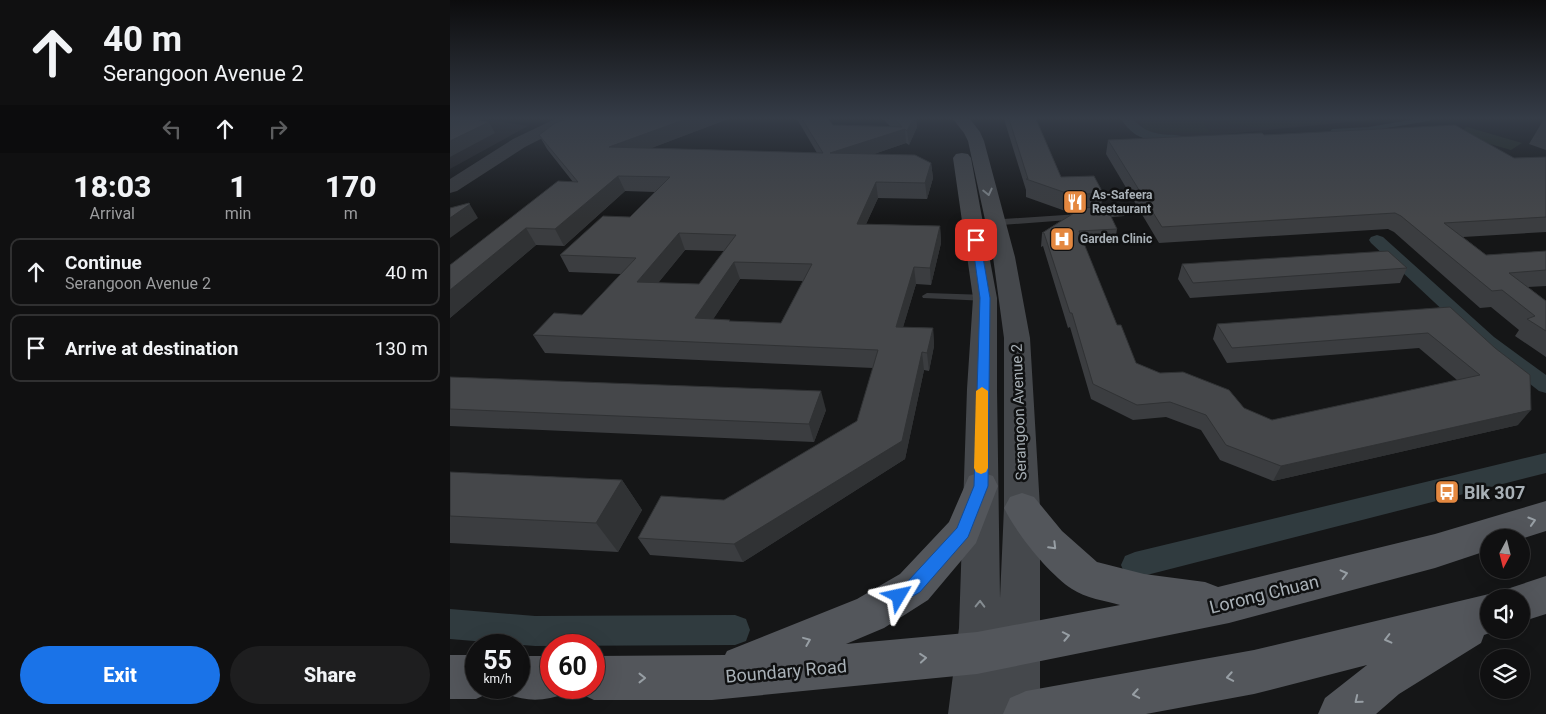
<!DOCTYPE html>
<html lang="en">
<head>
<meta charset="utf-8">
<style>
	:root { --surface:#101011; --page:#1e1e1f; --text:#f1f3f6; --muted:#9c9d9f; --line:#303031; --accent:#1a73e8 }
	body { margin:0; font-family:Roboto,sans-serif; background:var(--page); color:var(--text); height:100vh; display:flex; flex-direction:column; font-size:19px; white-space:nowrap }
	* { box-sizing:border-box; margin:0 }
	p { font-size:16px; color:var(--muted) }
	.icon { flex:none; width:28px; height:28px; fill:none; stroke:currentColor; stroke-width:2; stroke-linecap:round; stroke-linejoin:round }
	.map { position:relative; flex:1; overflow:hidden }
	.sheet { display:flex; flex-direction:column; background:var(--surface); width:450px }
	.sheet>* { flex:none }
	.guide { background:#101011; color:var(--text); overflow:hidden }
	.needle { width:32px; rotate:187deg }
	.fabs { position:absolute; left:1030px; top:529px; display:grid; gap:10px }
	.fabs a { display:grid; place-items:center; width:50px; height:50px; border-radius:50%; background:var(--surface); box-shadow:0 5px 20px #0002,0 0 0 1px var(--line); font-size:25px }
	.speed { position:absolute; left:15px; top:634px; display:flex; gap:10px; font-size:25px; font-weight:700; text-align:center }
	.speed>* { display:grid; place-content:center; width:65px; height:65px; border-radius:50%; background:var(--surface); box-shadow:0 5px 20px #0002,0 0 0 1px var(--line); line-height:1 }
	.speed small { font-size:12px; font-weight:400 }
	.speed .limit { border:8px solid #d22; background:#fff; color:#111 }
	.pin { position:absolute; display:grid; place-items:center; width:42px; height:42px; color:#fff; margin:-21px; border-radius:10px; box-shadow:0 2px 8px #0006 }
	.me { position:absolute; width:55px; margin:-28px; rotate:54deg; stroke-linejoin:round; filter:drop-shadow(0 0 4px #0008) }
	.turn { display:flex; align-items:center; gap:18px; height:105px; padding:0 20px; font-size:22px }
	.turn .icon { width:65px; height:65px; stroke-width:2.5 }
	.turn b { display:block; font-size:35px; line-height:42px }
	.lanes { display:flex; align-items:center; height:48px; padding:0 20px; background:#0003; justify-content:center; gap:25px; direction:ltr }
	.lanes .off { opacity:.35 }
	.eta { display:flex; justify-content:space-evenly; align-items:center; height:85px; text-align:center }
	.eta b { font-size:30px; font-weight:800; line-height:35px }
	.cta { display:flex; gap:10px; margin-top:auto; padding:10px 20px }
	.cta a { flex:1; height:58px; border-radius:30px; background:var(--accent); color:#fff; font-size:20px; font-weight:800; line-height:58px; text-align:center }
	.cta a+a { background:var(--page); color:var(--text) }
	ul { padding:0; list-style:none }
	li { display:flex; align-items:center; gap:15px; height:68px; margin:0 10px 8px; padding:0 10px; border:2px solid var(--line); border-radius:10px }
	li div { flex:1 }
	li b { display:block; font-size:19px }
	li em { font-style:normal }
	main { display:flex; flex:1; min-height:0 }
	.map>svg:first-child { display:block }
</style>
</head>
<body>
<main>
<section class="sheet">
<div class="guide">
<div class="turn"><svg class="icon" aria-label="ahead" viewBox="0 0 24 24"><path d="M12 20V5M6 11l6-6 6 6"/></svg><div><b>40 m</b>Serangoon Avenue 2</div></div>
<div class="lanes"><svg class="icon off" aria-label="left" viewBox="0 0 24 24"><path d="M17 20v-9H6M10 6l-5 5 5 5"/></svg><svg class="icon" aria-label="ahead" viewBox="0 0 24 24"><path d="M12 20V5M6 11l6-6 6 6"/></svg><svg class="icon off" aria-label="right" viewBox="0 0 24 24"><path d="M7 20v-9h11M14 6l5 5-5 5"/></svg></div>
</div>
<div class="eta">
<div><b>18:03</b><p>Arrival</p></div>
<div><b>1</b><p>min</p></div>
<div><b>170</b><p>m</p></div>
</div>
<ul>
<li><svg class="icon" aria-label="ahead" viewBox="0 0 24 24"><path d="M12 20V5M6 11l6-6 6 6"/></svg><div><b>Continue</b><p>Serangoon Avenue 2</p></div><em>40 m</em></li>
<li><svg class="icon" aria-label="arrive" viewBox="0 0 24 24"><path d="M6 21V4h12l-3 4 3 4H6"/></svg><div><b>Arrive at destination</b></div><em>130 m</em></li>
</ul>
<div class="cta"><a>Exit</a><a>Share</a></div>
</section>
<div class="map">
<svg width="1096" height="714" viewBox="0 0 1096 714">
	<rect width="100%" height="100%" fill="#151617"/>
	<g fill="#222224">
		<polygon points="0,119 35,119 78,126 0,169"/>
		<polygon points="681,119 928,119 736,138 700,134 686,126"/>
	</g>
	<g fill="#222a22">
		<polygon points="691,119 753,119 759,132 694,131"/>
		<path d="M770 119H894C857 125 805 134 770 119Z"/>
		<polygon points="1017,127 1072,143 1061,150 1005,134"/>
	</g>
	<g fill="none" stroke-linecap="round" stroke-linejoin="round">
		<polyline stroke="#303b3f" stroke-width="4" points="883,131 919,129 978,119"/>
		<g fill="#303b3f" fill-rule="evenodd">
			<path d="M671 119H683C703 143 728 129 739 140 731 149 695 141 685 134 679 130 675 125 671 119Z"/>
			<polygon points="927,235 933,237 1044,337 1096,375 1096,393 1089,391 1030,345 921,243 919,240 921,237"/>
			<polygon points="1096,453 1096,473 685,578 675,574 671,565 675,556 685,552"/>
			<polygon points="0,609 85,616 285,615 296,619 300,630 296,641 285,645 85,646 0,639"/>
		</g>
		<g fill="#37393c" fill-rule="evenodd">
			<polygon points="671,212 675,214 674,216 645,219 641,216 645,213"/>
			<polygon points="629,214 633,217 632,219 524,227 520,224 524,221"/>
			<polygon points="477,293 537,295 542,298 537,301 473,298 472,296"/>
		</g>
		<polygon fill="#37393c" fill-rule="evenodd" points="105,119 126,119 124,122 75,147 7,191 0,193 0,179 63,139"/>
		<polygon fill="#45484c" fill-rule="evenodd" points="503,119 520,119 530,132 534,141 565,257 580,338 590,508 590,714 544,714 545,693 544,714 498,714 509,628 517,389 523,298 503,158 506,154 512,153 518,154 521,158 547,298 547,389 550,598 554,508 554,338 543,257 518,141 514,133"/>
		<g fill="#53565b" fill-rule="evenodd">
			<path d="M531 472 543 476 548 486 526 543 478 600 434 628 396 644 527 632 670 605C656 601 635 598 622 589 599 574 566 533 554 508L560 497 572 493 584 497 612 531 647 562 694 574 755 582 768 587 985 534 1096 501V531L1071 539V538H1039V550L985 568 779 623 527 674 262 700H144L129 693 126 688H144V656L275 655 277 651 407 599 450 574 499 522 519 476Z"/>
			<polygon points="1096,576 1096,614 1071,622 1071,598 1053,598 1057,589"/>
			<polygon points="1039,594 1047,598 1039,598 1039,630 1048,630 1034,635 1031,643 949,694 926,714 868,714 875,698 917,665 804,694 696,714 553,714 560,698 576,691 804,650"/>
			<polygon points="0,655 26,655 26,688 43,688 41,692 26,699 0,699"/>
			<path d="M69 656H101V688H119L116 693C95 702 75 702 54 693L51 688H69Z"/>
		</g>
	</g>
	<g fill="#3b3d40" fill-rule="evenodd">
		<path d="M117 119H278L201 148 367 153 347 119H378L383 125 440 126 433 119H466L467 127 459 145 456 143 424 154 481 163 483 178 477 199 428 198 416 224 490 226 491 243 481 285 466 284 453 327 483 328 484 346 479 371 474 370 455 459 293 562 200 555 188 538 274 500 407 421 423 368 95 353 83 335 132 315 171 274 119 272 110 255 180 217 205 192 175 191 114 246 86 245 0 318V265L123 182 97 149 89 135ZM235 250 274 251 249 284 208 283ZM290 279 353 281 331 323 281 321 263 319Z"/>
		<polygon points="554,119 586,119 611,177 653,193 651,206 667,229 665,243 634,244 667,325 686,363 822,420 1007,380 969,348 777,363 763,339 767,324 1000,307 1068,425 823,481 770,460 751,430 716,417 683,420 641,399 620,327 618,328 593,246 591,247 592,233 623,213 621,213 576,197 576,190"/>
		<polygon points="1094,119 1096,119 1096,150 1079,144"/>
		<polygon points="814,135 1064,158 1096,157 1096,232 1013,237 1036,255 1096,251 1096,286 1078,287 1096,301 1096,357 1065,336 1069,330 1041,307 1030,308 944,232 938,229 709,243 656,154 658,140"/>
		<polygon points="732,264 957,268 950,283 740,298 728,279"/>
		<polygon points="0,377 376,410 364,442 0,426"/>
		<polygon points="0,472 172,480 192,510 168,552 0,543"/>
	</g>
	<g fill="#303234">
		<polygon points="236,119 278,119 165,162 159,147"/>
		<polygon points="463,119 466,119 467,127 459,145 457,131"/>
		<polygon points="39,122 45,133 0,157 0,141"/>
		<polygon points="455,129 456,143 383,168 380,153"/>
		<polygon points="481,163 483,178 477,199 475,183"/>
		<polygon points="168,176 175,191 114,246 105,229"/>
		<polygon points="426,182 428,198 409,240 407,224"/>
		<polygon points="19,203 28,218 0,238 0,218"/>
		<polygon points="490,226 491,243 481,285 480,268"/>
		<polygon points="76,228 86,245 0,318 0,290"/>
		<polygon points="229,233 235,250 195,299 187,282"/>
		<polygon points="284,262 290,279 252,336 245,318"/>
		<polygon points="464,267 466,284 448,344 446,327"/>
		<polygon points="483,328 484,346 479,371 477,353"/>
		<polygon points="472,352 474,370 455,459 293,562 284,544 452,441"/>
		<polygon points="371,391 376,410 364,442 359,424"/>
		<polygon points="1081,410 1068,425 823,481 831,466"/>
		<polygon points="172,480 192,510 168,552 146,523"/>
	</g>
	<g fill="#45474a" stroke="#303234" fill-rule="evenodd">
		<polygon points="0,119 26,119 39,122 0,141"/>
		<path d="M117 119H236L159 147 373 153 352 119H378L383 125 452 127 445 119H463L457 131 455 129 380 153 465 155 481 163 475 183 426 182 407 224 490 226 480 268 464 267 446 327 483 328 477 353 472 352 452 441 284 544 188 538 211 496 274 500 407 421 428 350 83 335 104 313 132 315 186 258 110 255 153 216 180 217 220 177 168 176 105 229 76 228 0 290V265L108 181 128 182 89 135 105 123ZM229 233 286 235 249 284 187 282ZM284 262 362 264 331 323 279 321 280 320 245 318Z"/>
		<polygon points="559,119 586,119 611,177 644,176 653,193 622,195 576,179 578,179"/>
		<polygon points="1005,125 1064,158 1096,157 1096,217 994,223 1036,255 1096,251 1096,270 1059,273 1096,301 1096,331 1077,319 1085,316 1052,290 1042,291 951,216 945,213 712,227 658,140 812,133 814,135"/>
		<polygon points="19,203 20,204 0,218 0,208"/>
		<polygon points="656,206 667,229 629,231 667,325 671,325 686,363 710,373 733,372 779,390 794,408 822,420 1030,375 978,333 782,348 767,324 1000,307 1045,348 1080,375 1081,410 831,466 776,445 756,415 720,402 687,405 643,384 622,313 620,313 594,233 592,233 632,208"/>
		<polygon points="938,251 957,268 743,283 732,264"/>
		<polygon points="0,377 371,391 359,424 0,409"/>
		<polygon points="0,472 172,480 146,523 0,516"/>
	</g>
	<defs><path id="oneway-chevron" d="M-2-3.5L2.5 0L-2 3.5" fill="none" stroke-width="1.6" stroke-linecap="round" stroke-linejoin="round" transform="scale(1.25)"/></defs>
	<g stroke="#858c91">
		<use href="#oneway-chevron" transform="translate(538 192) rotate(77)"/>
		<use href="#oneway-chevron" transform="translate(530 604) rotate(-89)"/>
	</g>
	<g stroke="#979ea4">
		<use href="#oneway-chevron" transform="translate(1082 521) rotate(-17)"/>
		<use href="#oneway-chevron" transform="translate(603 546) rotate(45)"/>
		<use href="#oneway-chevron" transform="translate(894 574) rotate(-14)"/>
		<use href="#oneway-chevron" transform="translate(616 636) rotate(-11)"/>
		<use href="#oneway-chevron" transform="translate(938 639) rotate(166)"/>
		<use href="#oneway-chevron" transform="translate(357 641) rotate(-22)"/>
		<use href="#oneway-chevron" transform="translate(473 658) rotate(-5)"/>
		<use href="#oneway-chevron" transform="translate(780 677) rotate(170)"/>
		<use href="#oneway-chevron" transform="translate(192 678)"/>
		<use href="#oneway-chevron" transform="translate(686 694) rotate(170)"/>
		<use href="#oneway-chevron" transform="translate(908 700) rotate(141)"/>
	</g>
	<linearGradient id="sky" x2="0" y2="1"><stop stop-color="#0c0c0d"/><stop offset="0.54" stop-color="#353c47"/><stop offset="1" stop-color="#353c47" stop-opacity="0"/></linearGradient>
	<rect width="1096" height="219" fill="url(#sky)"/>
	<polygon fill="#1a73e8" stroke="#114b97" points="523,238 529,238 530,240 540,298 538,486 518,537 470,592 449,604 443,601 441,596 443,590 458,581 507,528 524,486 530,298 522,240"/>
	<polygon fill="#f59e0b" points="532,387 538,391 538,468 536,472 531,474 526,472 524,468 526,391"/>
	<defs>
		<symbol id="restaurant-square" viewBox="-11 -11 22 22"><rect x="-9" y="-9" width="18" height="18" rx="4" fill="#e48840" stroke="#101112"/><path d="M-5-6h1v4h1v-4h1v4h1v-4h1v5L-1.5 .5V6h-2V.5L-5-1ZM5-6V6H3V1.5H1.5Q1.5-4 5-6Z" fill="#fff"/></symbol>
		<symbol id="hospital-square" viewBox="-11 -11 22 22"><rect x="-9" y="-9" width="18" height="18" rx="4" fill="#e48840" stroke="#101112"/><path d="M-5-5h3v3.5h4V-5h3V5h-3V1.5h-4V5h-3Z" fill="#fff"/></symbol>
		<symbol id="bus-square" viewBox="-11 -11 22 22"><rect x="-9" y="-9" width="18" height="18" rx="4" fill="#e48840" stroke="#101112"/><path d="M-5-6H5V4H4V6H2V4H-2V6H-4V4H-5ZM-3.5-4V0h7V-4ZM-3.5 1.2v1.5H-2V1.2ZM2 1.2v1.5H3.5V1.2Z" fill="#fff"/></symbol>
	</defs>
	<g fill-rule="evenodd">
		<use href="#restaurant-square" x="611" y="188" width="28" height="28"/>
		<use href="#hospital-square" x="598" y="225" width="28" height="28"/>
		<use href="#bus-square" x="983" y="478" width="28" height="28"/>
	</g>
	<g text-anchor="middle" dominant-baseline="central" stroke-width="5" stroke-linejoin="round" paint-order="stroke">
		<g font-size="12" font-weight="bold" fill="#a8b0b6" stroke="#101112" text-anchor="start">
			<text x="642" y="195">As-Safeera<tspan x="642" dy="14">Restaurant</tspan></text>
			<text x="630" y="239">Garden Clinic</text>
		</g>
		<g font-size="15" fill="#a8b0b6" stroke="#101112">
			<text transform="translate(569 412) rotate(-92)">Serangoon Avenue 2</text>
		</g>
		<g font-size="18" font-weight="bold" fill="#a8b0b6" stroke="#101112" text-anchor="start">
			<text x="1014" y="492">Blk 307</text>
		</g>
		<g font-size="18" fill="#a8b0b6" stroke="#101112">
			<text transform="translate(814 594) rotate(-14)">Lorong Chuan</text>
			<text transform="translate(336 671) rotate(-5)">Boundary Road</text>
		</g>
	</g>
</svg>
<div class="fabs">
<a><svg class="needle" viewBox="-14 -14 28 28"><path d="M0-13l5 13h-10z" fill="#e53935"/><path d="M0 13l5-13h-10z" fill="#9c9d9f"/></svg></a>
<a><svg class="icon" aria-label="sound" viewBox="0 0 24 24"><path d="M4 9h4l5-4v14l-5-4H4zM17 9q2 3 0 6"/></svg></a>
<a><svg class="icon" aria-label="layers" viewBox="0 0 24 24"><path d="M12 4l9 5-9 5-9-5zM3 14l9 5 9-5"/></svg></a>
</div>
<div class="speed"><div>55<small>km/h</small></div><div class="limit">60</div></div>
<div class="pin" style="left:526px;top:240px;background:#d93025"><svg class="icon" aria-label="arrive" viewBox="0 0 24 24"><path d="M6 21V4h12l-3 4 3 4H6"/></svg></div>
<svg class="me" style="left:449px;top:596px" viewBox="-20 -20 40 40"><path d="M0-17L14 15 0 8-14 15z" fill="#1a73e8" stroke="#fff" stroke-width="4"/></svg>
</div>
</main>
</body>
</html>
